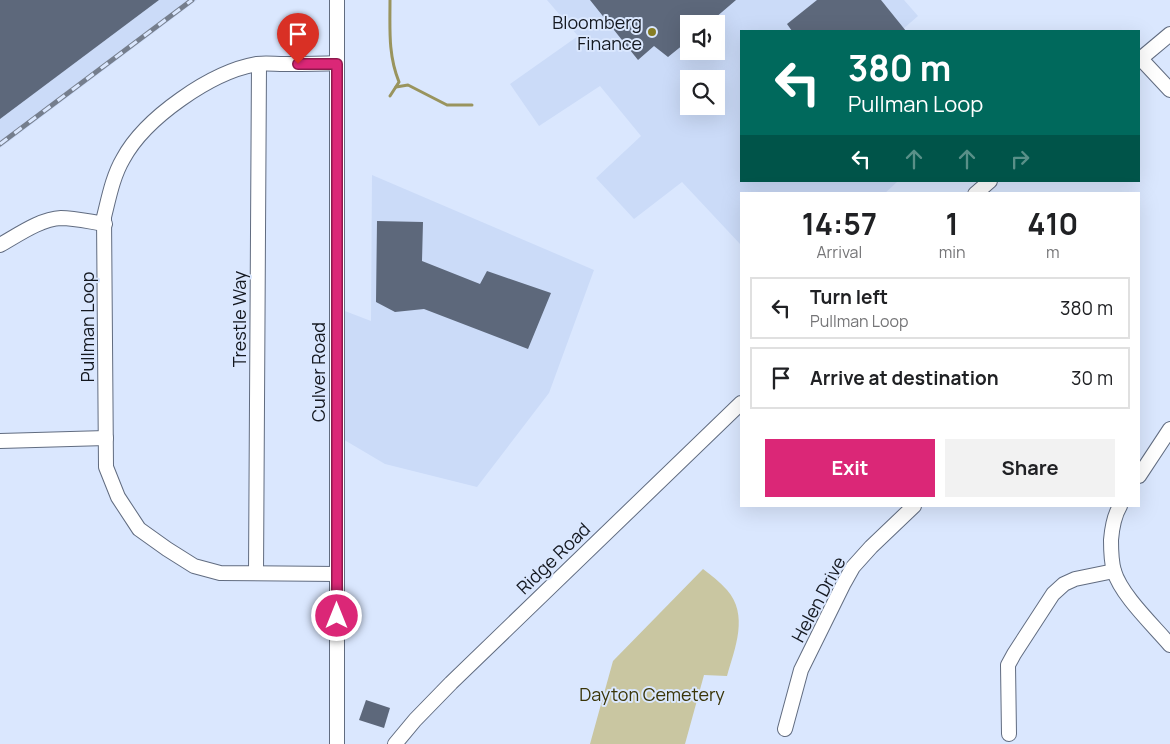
<!DOCTYPE html>
<html lang="en">
<head>
<meta charset="utf-8">
<style>
	:root { --surface:#fff; --page:#f2f2f2; --text:#202124; --muted:#757577; --line:#e0e0e0; --accent:#db2777 }
	body { margin:0; font-family:Manrope,sans-serif; background:var(--page); color:var(--text); height:100vh; display:flex; flex-direction:column; font-size:19px; white-space:nowrap }
	* { box-sizing:border-box; margin:0 }
	p { font-size:16px; color:var(--muted) }
	.icon { flex:none; width:28px; height:28px; fill:none; stroke:currentColor; stroke-width:2; stroke-linecap:round; stroke-linejoin:round }
	.map { position:relative; flex:1; overflow:hidden }
	.sheet { position:absolute; left:740px; top:192px; width:400px; height:315px; display:flex; flex-direction:column; background:var(--surface); border-radius:0px; box-shadow:0 5px 20px #0002 }
	.sheet>* { flex:none }
	.banner { position:absolute; left:740px; top:30px; width:400px; height:152px; border-radius:0px; box-shadow:0 5px 20px #0002; background:#00695c; color:#fff; overflow:hidden }
	.fabs { position:absolute; left:680px; top:15px; display:grid; gap:10px }
	.fabs a { display:grid; place-items:center; width:45px; height:45px; border-radius:0px; background:var(--surface); box-shadow:0 5px 20px #0002; font-size:25px }
	.pin { position:absolute; display:grid; place-items:center; width:42px; height:42px; color:#fff; margin:-51px -21px; border-radius:50% 50% 50% 0; rotate:-45deg; box-shadow:0 0 5px #0007 }
	.pin .icon { rotate:45deg }
	.me { position:absolute; width:55px; margin:-28px; rotate:0deg; stroke-linejoin:round; filter:drop-shadow(0 0 4px #0008) }
	.turn { display:flex; align-items:center; gap:18px; height:105px; padding:0 25px; font-size:22px }
	.turn .icon { width:65px; height:65px; stroke-width:2.5 }
	.turn b { display:block; font-size:35px; line-height:42px }
	.lanes { display:flex; align-items:center; height:48px; padding:0 25px; background:#0003; justify-content:center; gap:25px; direction:ltr }
	.lanes .off { opacity:.35 }
	.eta { display:flex; justify-content:space-evenly; align-items:center; height:85px; text-align:center }
	.eta b { font-size:30px; font-weight:700; line-height:35px }
	.cta { display:flex; gap:10px; margin-top:auto; padding:10px 25px }
	.cta a { flex:1; height:58px; border-radius:0px; background:var(--accent); color:#fff; font-size:20px; font-weight:700; line-height:58px; text-align:center }
	.cta a+a { background:var(--page); color:var(--text) }
	ul { padding:0; list-style:none }
	li { display:flex; align-items:center; gap:15px; height:62px; margin:0 10px 8px; padding:0 15px; border:2px solid var(--line); border-radius:0px }
	li div { flex:1 }
	li b { display:block; font-size:19px }
	li em { font-style:normal }
	.map>svg:first-child { display:block }
</style>
</head>
<body>
<div class="map">
<svg width="1170" height="744" viewBox="0 0 1170 744">
	<rect width="100%" height="100%" fill="#dae7fe"/>
	<g fill="#cbdbf8" fill-rule="evenodd">
		<polygon points="0,0 197,0 0,148"/>
		<path d="M547 0H904L918 16 903 29 905 31H741V181L897 182 884 194H741V245L682 182 634 219 596 178 641 136 600 86 539 126 510 84 578 36ZM689 24H716V51H689ZM689 79H716V106H689Z"/>
		<polygon points="372,175 594,270 549,393 477,487 385,464 336,435 337,308 371,321"/>
	</g>
	<path fill="#c9c6a1" d="M703 569C711 575 720 582 727 590 749 615 735 648 727 676L704 675 685 744H590L613 661Z"/>
	<g fill="none" stroke-linecap="round" stroke-linejoin="round">
		<g stroke="#99945e" stroke-width="3">
			<path d="M390 0C390 29 388 55 399 82L390 96"/>
			<polyline points="396,87 408,85 447,105 472,105"/>
		</g>
	</g>
	<g fill="#5d687b">
		<polygon points="0,0 159,0 0,119"/>
		<polygon points="590,0 736,0 708,24 689,24 689,40 668,57 654,46 638,60"/>
		<polygon points="817,0 881,0 906,31 792,31 787,24"/>
		<polygon points="377,221 423,222 422,261 480,284 487,271 551,293 528,349 424,309 395,312 376,302"/>
		<polygon points="366,700 390,708 384,728 359,720"/>
	</g>
	<g fill="none" stroke-linecap="round" stroke-linejoin="round">
		<defs>
			<g id="minor">
				<polyline points="1141,59 1170,90"/>
				<polyline points="1139,60 1170,34"/>
				<polyline points="975,194 990,181"/>
				<path d="M0 245C18 235 40 219 61 218 75 218 91 222 105 224"/>
				<polyline points="0,441 106,438"/>
				<polyline points="1139,476 1170,429"/>
				<path d="M1120 506C1114 516 1112 528 1111 540 1111 550 1111 561 1114 571 1121 595 1153 625 1170 645"/>
				<polyline points="256,573 259,64"/>
				<path d="M337 574 220 573 194 566 167 549 139 529 118 497 106 467 104 217C109 197 113 176 123 159 145 118 211 72 257 64 265 63 275 64 284 64 301 64 319 64 337 63"/>
				<polyline points="785,729 801,670 844,583 853,567 871,547 914,506"/>
				<polyline points="1009,734 1008,665 1014,654 1053,594 1064,584 1075,579 1114,571"/>
				<polyline points="337,744 337,0"/>
				<polyline points="395,744 415,720 451,683 741,403"/>
			</g>
		</defs>
		<use href="#minor" stroke="#616c80" stroke-width="16"/>
		<use href="#minor" stroke="#fff" stroke-width="14"/>
		<defs>
			<polyline id="rail" points="0,144 192,0"/>
		</defs>
		<use href="#rail" stroke="#757e8d" stroke-width="5"/>
		<use href="#rail" stroke="#dae7fe" stroke-width="3" stroke-dasharray="9" stroke-linecap="butt"/>
	</g>
	<g fill="none" stroke-linecap="round" stroke-linejoin="round">
		<defs>
			<polyline id="route" points="298,64 337,64 337,616"/>
		</defs>
		<use href="#route" stroke="#8e194d" stroke-width="12"/>
		<use href="#route" stroke="#db2777" stroke-width="9"/>
	</g>
	<circle fill="#867d24" stroke="#dae7fe" stroke-width="2" cx="652" cy="32" r="5"/>
	<g text-anchor="middle" dominant-baseline="central" stroke-width="4" stroke-linejoin="round" paint-order="stroke">
		<g font-size="18" fill="#141820" stroke="#dae7fe" text-anchor="end">
			<text x="642" y="22">Bloomberg<tspan x="642" dy="21">Finance</tspan></text>
		</g>
		<g font-size="18" fill="#141820" stroke="#dae7fe">
			<text transform="translate(239 319) rotate(-90)">Trestle Way</text>
			<text transform="translate(87 327) rotate(-90)">Pullman Loop</text>
			<text transform="translate(318 372) rotate(-90)">Culver Road</text>
			<text transform="translate(553 558) rotate(-44)">Ridge Road</text>
			<text transform="translate(818 599) rotate(-62)">Helen Drive</text>
		</g>
		<g font-size="18" fill="#3a3508" stroke="#dae7fe">
			<text x="652" y="694">Dayton Cemetery</text>
		</g>
	</g>
</svg>
<div class="fabs">
<a><svg class="icon" aria-label="sound" viewBox="0 0 24 24"><path d="M4 9h4l5-4v14l-5-4H4zM17 9q2 3 0 6"/></svg></a>
<a><svg class="icon" aria-label="search" viewBox="0 0 24 24"><circle cx="10" cy="10" r="6"/><path d="M15 15l6 6"/></svg></a>
</div>
<div class="pin" style="left:298px;top:64px;background:#d93025"><svg class="icon" aria-label="arrive" viewBox="0 0 24 24"><path d="M6 21V4h12l-3 4 3 4H6"/></svg></div>
<svg class="me" style="left:337px;top:616px" viewBox="-20 -20 40 40"><circle r="17" fill="#db2777" stroke="#fff" stroke-width="3"/><path d="M0-11L8 9 0 5-8 9z" fill="#fff"/></svg>
<div class="banner">
<div class="turn"><svg class="icon" aria-label="left" viewBox="0 0 24 24"><path d="M17 20v-9H6M10 6l-5 5 5 5"/></svg><div><b>380 m</b>Pullman Loop</div></div>
<div class="lanes"><svg class="icon" aria-label="left" viewBox="0 0 24 24"><path d="M17 20v-9H6M10 6l-5 5 5 5"/></svg><svg class="icon off" aria-label="ahead" viewBox="0 0 24 24"><path d="M12 20V5M6 11l6-6 6 6"/></svg><svg class="icon off" aria-label="ahead" viewBox="0 0 24 24"><path d="M12 20V5M6 11l6-6 6 6"/></svg><svg class="icon off" aria-label="right" viewBox="0 0 24 24"><path d="M7 20v-9h11M14 6l5 5-5 5"/></svg></div>
</div>
<section class="sheet">
<div class="eta">
<div><b>14:57</b><p>Arrival</p></div>
<div><b>1</b><p>min</p></div>
<div><b>410</b><p>m</p></div>
</div>
<ul>
<li><svg class="icon" aria-label="left" viewBox="0 0 24 24"><path d="M17 20v-9H6M10 6l-5 5 5 5"/></svg><div><b>Turn left</b><p>Pullman Loop</p></div><em>380 m</em></li>
<li><svg class="icon" aria-label="arrive" viewBox="0 0 24 24"><path d="M6 21V4h12l-3 4 3 4H6"/></svg><div><b>Arrive at destination</b></div><em>30 m</em></li>
</ul>
<div class="cta"><a>Exit</a><a>Share</a></div>
</section>
</div>
</body>
</html>
